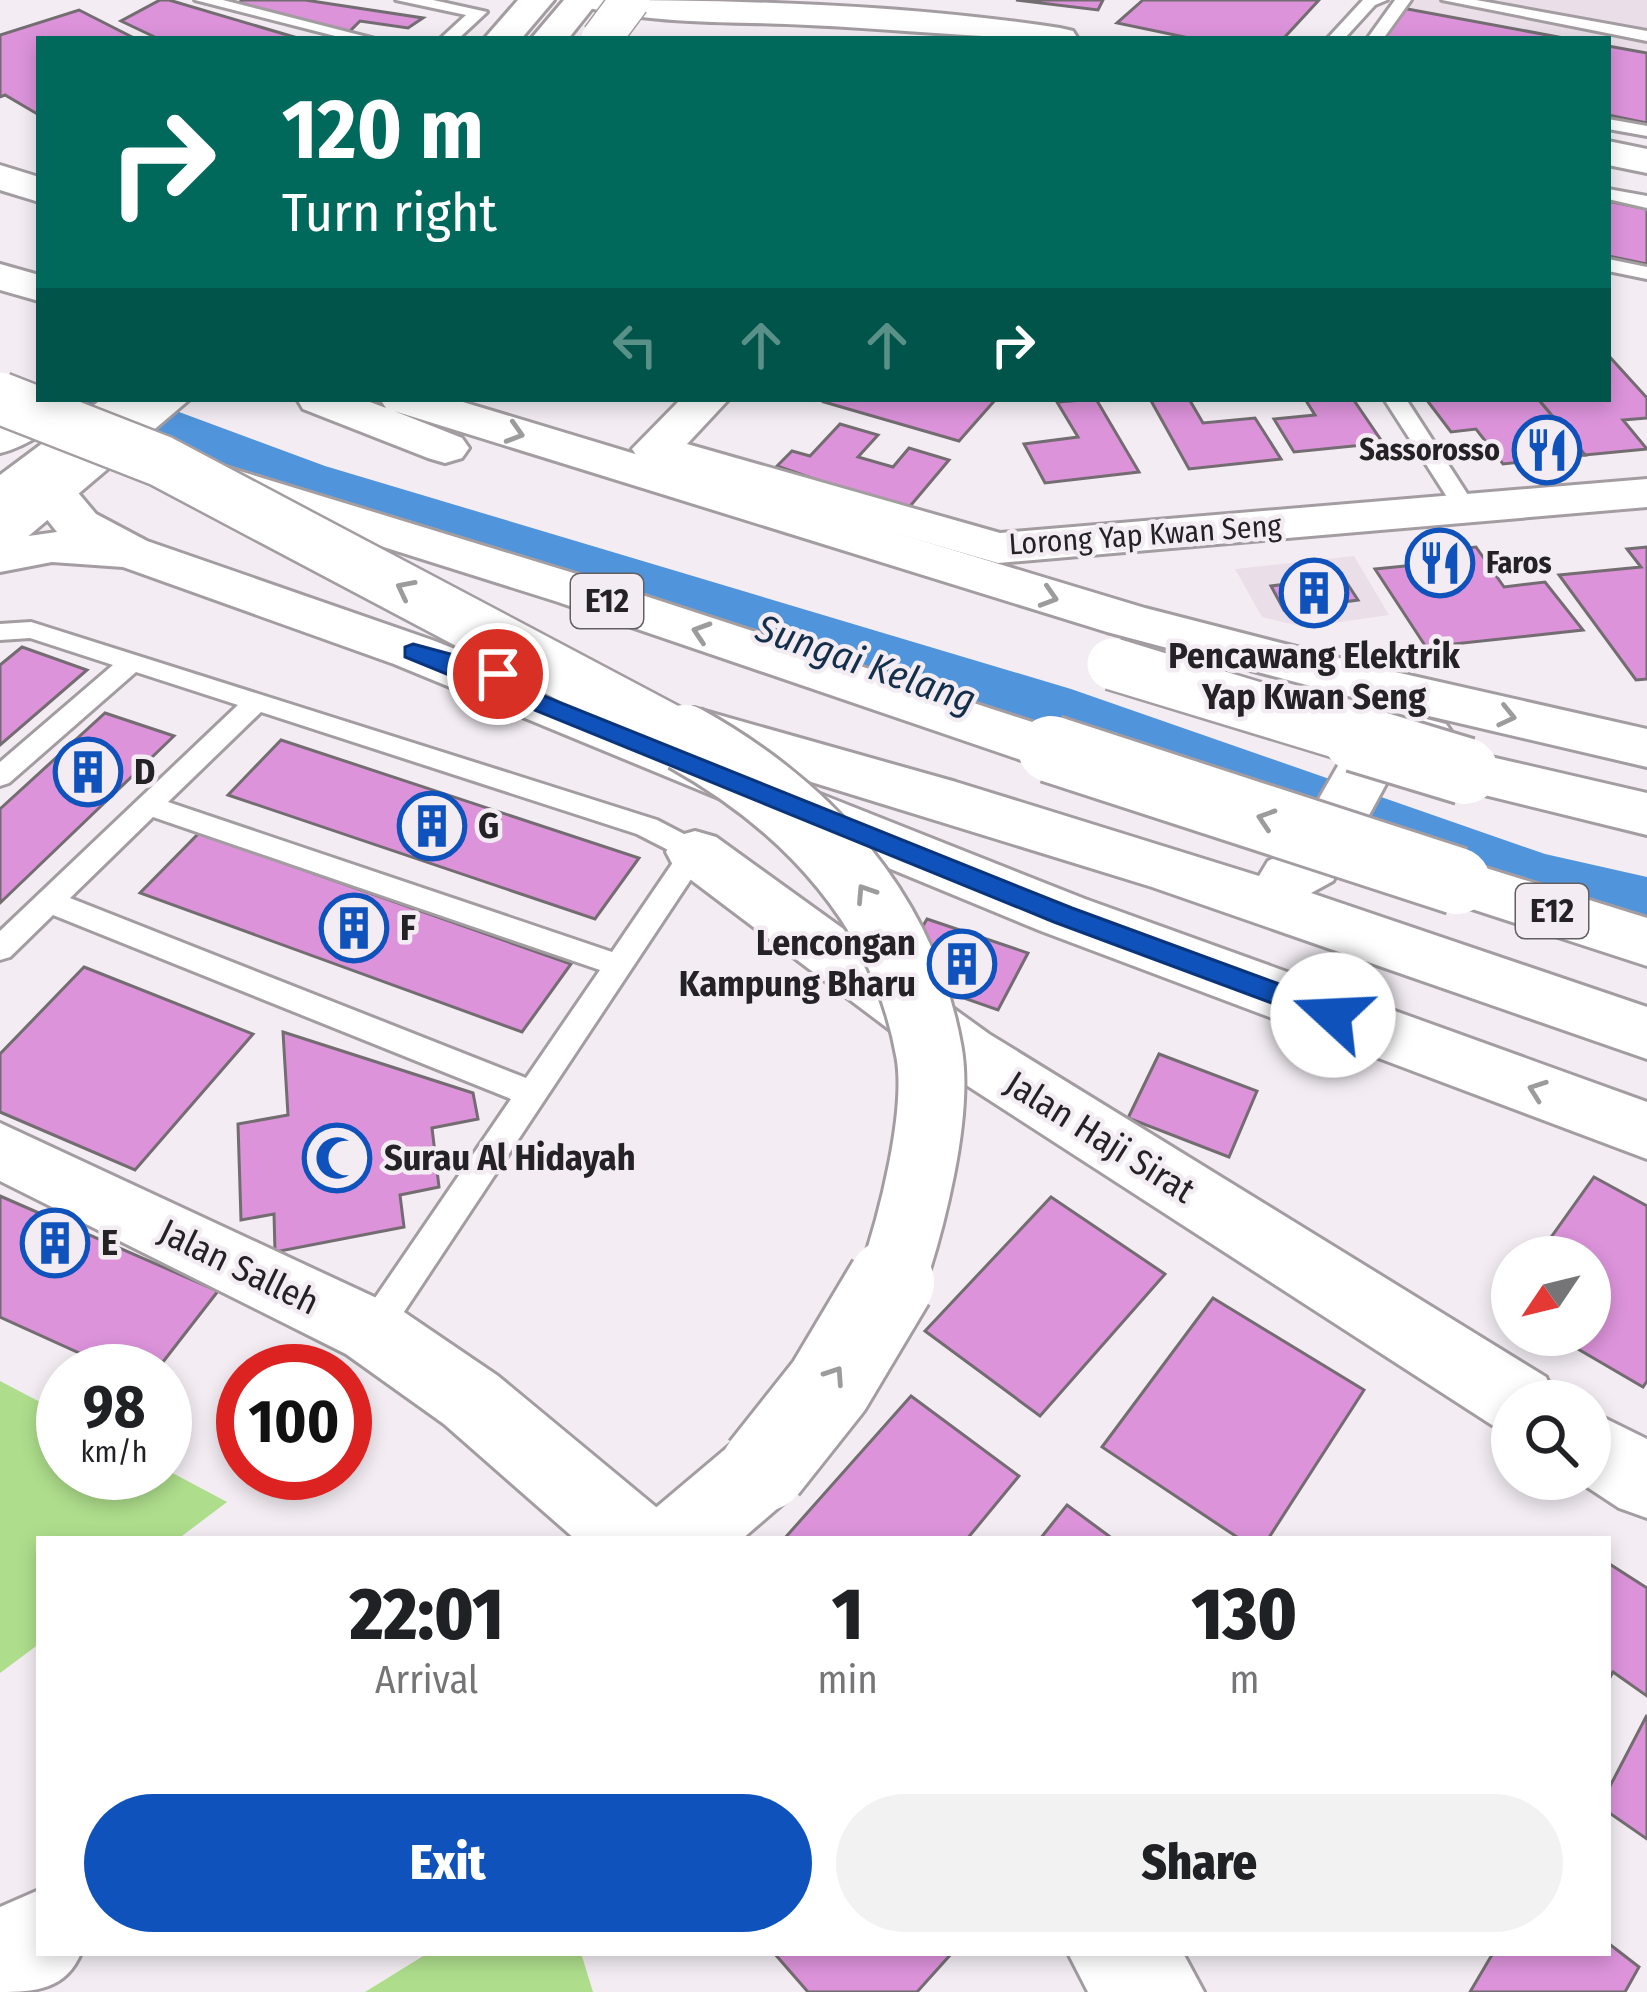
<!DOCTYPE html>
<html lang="en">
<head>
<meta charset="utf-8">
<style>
	:root { --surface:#fff; --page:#f2f2f2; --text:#202124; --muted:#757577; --accent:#0f52bc }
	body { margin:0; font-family:"Fira Sans Condensed",sans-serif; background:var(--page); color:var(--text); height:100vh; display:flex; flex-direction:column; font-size:45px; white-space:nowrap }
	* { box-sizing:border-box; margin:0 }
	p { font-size:39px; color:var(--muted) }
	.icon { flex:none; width:66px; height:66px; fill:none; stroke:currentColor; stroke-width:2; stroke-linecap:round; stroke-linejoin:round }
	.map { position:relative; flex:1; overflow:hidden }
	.panel { position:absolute; left:36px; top:1536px; width:1575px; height:420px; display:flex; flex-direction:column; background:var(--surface); border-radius:0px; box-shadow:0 6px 18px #0003 }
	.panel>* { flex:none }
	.guide { position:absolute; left:36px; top:36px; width:1575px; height:366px; border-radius:0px; box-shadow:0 6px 18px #0003; background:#00695c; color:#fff; overflow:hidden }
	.needle { width:78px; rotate:235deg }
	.controls { position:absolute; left:1491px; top:1236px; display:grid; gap:24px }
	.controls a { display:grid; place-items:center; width:120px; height:120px; border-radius:50%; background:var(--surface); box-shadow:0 6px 18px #0003; font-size:60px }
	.speed { position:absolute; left:36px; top:1344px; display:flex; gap:24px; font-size:60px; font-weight:700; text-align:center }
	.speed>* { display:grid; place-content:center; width:156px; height:156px; border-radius:50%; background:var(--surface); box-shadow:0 6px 18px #0003; line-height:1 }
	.speed small { font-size:30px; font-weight:400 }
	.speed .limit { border:18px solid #d22; background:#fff; color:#111 }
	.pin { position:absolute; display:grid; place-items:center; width:102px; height:102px; color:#fff; margin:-51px; border:6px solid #fff; border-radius:50%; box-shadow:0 3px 12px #0007 }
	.me { position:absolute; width:132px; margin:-66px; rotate:290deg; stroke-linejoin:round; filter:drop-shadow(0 0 9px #0008) }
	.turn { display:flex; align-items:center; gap:42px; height:252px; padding:0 48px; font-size:54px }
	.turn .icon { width:156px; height:156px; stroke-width:2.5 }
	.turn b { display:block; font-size:84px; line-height:102px }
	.lanes { display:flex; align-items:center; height:114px; padding:0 48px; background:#0003; justify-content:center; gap:60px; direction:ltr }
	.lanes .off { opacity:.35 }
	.eta { display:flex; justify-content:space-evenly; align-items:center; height:204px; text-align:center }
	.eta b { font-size:72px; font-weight:800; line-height:84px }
	.action { display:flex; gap:24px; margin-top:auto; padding:24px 48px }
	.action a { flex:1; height:138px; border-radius:72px; background:var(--accent); color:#fff; font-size:48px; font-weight:800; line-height:138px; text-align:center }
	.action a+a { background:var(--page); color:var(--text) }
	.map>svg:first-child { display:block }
</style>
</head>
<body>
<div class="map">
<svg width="1647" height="1992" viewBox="0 0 1647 1992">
	<rect width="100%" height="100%" fill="#f3edf3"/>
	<g fill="#eadee9">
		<polygon points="1387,0 1647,0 1647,133 1608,126 1608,39 1369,39 1396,2"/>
		<polygon points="1354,556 1389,615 1304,627 1262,617 1235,569"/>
	</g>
	<g fill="#aede8c">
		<polygon points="0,1381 63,1414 63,1473 165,1473 165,1469 227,1502 178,1539 39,1539 39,1644 0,1673"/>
		<polygon points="428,1953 581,1953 593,1992 365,1992"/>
	</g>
	<polygon fill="#5094db" points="42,399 144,399 325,466 1071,689 1545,854 1647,877 1647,928 355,510"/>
	<g fill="#dc93da" stroke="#736d72" stroke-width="3">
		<polygon points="160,0 169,0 301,39 159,39 121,21"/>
		<polygon points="242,0 305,0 423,18 408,28 360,21 348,33 236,6"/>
		<polygon points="1016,0 1103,0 1098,10"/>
		<polygon points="1143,0 1319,0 1283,39 1194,39 1117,23"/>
		<polygon points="1402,8 1569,39 1378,39"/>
		<polygon points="79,10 136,39 39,39 39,115 5,95 0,97 0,35"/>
		<polygon points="1608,46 1647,53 1647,123 1608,115"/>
		<polygon points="1608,201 1647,209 1647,264 1608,256"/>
		<polygon points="1608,355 1647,398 1647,418 1623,420 1647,449 1585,455 1538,399 1608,399"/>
		<polygon points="827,399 996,399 959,441 824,402"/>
		<polygon points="1096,399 1139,472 1045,483 1024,444 1078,437 1057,402"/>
		<polygon points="1150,399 1189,399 1203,423 1255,418 1281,459 1189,469"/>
		<polygon points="1305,399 1353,399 1383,443 1294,452 1274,419 1315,415"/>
		<polygon points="1426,399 1538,399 1585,455 1503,464 1476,429 1451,432"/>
		<polygon points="840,424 878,435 858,457 893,467 909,448 949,460 906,511 777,466 792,451 810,456"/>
		<polygon points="1476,547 1504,587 1545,582 1583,630 1426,647 1375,569 1435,563 1429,552"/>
		<polygon points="1647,547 1647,679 1636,680 1559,575 1641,567 1627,549"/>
		<polygon points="1343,577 1358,600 1284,610 1271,586"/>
		<polygon points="22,647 87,670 0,745 0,665"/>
		<polygon points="105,713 174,736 0,903 0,809"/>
		<polygon points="281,740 639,858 595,919 228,795"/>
		<polygon points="199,833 571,964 522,1032 140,893"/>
		<polygon points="927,919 1028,953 998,1010 895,974"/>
		<polygon points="84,967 253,1034 135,1170 0,1112 0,1054"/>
		<polygon points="283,1032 473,1093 478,1119 432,1128 439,1187 400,1195 404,1227 275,1252 274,1214 241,1220 238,1124 288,1115"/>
		<polygon points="1159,1054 1257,1091 1229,1157 1128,1118"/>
		<polygon points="1594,1177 1647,1206 1647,1381 1643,1387 1554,1335 1590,1335 1590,1257 1537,1257"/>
		<polygon points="0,1196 218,1291 156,1371 119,1371 0,1317"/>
		<polygon points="1051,1197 1165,1274 1040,1416 925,1331"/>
		<polygon points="1213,1298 1364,1390 1268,1539 1240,1539 1102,1447"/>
		<polygon points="911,1396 1019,1476 967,1539 784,1539"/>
		<polygon points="1067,1505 1113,1539 1040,1539"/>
		<polygon points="1608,1563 1647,1588 1647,1696 1613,1672 1608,1681"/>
		<polygon points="1647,1715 1647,1839 1608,1812 1608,1790"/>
		<polygon points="1608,1943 1639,1967 1625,1992 1470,1992 1493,1953 1608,1953"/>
		<polygon points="774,1953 952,1953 917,1992 808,1992"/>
	</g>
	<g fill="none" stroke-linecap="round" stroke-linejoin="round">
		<defs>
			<g id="lane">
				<polygon points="195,0 223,0 375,39 347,39"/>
				<polygon points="396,0 433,0 487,12 458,39 440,39 466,15"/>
				<polygon points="1363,0 1387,0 1375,5 1344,39 1327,39"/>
				<polygon points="1395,0 1411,0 1383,39 1367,39"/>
				<polygon points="1442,0 1476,0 1647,31 1647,41"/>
				<polygon points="1608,119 1647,126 1647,136 1608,129"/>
				<polygon points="1608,189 1647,196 1647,208 1608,199"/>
				<polygon points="1608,259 1647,267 1647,279 1608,271"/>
				<polygon points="1384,399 1406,399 1477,509 1474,514 1458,514"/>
				<path d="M31 622 657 820 705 845 709 852 384 1342 372 1346 360 1342 355 1331 360 1320 511 1099 53 915 10 957 0 960V931L238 705 136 672 9 783 0 786V762L113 665 30 638 0 640V624ZM261 712 637 834 678 855 612 952 168 802ZM153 817 600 970 526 1078 70 898Z"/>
			</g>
			<g id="street">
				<polygon points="681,399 729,399 687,444 1000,533 1647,479 1647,507 998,563 639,459 632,449"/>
				<polygon points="695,831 716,837 989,1034 1546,1377 1557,1401 1512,1401 1512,1432 1492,1425 943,1070 674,867 666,852 674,837"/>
				<polygon points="0,1123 398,1308 498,1376 662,1512 674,1539 575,1539 444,1424 346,1354 0,1181"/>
				<polygon points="1590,1411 1647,1439 1647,1518 1619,1508 1575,1479 1590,1479"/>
				<polygon points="1068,1953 1183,1953 1204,1992 1088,1992"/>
			</g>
			<g id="secondary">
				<polygon points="518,0 554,0 521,39 484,39"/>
				<path d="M580 0C741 0 901 4 1060 28L1073 31 1078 39C987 39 898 29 808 25 735 21 656 25 585 7Z"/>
				<polygon points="1608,141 1647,149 1647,173 1608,165"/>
				<polygon points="138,399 190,399 18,545 0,549 0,509"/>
			</g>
			<g id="primary">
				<polygon points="564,0 599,0 568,39 531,39"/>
				<path d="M39 391V399H81C65 422 27 447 0 453V417Z"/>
				<polygon points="102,399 155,399 18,510 0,514 0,475"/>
			</g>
			<g id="highway">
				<polygon points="0,165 39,177 39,202 0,190"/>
				<polygon points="0,264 39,275 39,301 0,290"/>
				<polygon points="297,399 362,399 386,408 380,399 453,399 1145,608 1382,669 1647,729 1647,767 1382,705 1107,632 394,411 462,438 469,448 462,458 445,463 428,458 303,409"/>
				<polygon points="210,462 593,579 1072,735 1080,749 1072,763 1051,768 1030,763 555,601 193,487 185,477 193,467"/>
				<polygon points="51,478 69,482 96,514 147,541 432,640 670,734 665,727 674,714 694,708 956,782 1259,876 1268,861 1289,851 1367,715 1387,709 1446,724 1455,737 1446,750 1426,756 1404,751 1333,881 1311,893 1647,1007 1647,1059 1152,887 717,753 1085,899 1647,1102 1647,1159 1041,931 394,664 123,567 52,562 0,572 0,540 57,532 26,493 33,482"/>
				<polygon points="1465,751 1647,793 1647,835 1444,785 1436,771 1444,757"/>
				<polygon points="1457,859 1647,918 1647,966 1435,897 1426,881 1435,865"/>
				<polygon points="764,1430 793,1441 805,1468 793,1495 742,1539 639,1539 652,1511 735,1441"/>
				<path d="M39 1890V1953H81C66 1989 36 1992 0 1992V1907Z"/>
			</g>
		</defs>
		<use href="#lane" stroke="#a39da2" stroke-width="6"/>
		<use href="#street" stroke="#a39da2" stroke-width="6"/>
		<use href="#secondary" stroke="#a39da2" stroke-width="6"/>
		<use href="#primary" stroke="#a39da2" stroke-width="6"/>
		<use href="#highway" stroke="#a39da2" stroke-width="6"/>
		<use href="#lane" fill="#fff" fill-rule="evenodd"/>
		<use href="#street" fill="#fff" fill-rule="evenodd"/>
		<use href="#secondary" fill="#fff" fill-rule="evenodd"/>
		<use href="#primary" fill="#fff" fill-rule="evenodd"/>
		<use href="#highway" fill="#fff" fill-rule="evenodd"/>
		<defs>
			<polyline id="primary-bridge" points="601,39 630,0"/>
			<g id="highway-bridge-far2">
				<polyline points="0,398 161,461 690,741"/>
				<polyline points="1113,664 1366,741"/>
			</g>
			<g id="highway-bridge-far1">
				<path d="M685 738C807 806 904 910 929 1052 940 1114 911 1226 890 1285"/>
				<polyline points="1356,738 1465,771"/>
				<polyline points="1051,749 1457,881"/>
			</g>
			<polyline id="highway-bridge" points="764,1468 829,1386 891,1282"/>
		</defs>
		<use href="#primary-bridge" stroke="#a39da2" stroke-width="42" stroke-linecap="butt"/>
		<use href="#highway-bridge-far2" stroke="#a39da2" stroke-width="56" stroke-linecap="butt"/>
		<use href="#highway-bridge-far1" stroke="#a39da2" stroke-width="72" stroke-linecap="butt"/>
		<use href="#highway-bridge" stroke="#a39da2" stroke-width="92" stroke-linecap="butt"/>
		<use href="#primary-bridge" stroke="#fff" stroke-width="39"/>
		<use href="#highway-bridge-far2" stroke="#fff" stroke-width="51"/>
		<use href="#highway-bridge-far1" stroke="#fff" stroke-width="66"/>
		<use href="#highway-bridge" stroke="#fff" stroke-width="86"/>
	</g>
	<defs><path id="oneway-chevron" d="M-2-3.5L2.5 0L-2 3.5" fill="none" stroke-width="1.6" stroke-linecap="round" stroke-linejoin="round" transform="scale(3)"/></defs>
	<g stroke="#9c9c9c">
		<use href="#oneway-chevron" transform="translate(515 433) rotate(17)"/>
		<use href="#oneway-chevron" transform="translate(405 589) rotate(-153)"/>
		<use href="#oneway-chevron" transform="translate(1049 597) rotate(17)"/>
		<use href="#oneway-chevron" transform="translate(701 632) rotate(-162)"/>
		<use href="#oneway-chevron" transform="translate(1507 716) rotate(13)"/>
		<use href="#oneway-chevron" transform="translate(1266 819) rotate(-162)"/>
		<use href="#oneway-chevron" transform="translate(865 893) rotate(-123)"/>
		<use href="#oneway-chevron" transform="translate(1537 1090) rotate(-160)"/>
		<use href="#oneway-chevron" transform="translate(835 1375) rotate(-56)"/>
	</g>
	<polygon fill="#0f52bc" stroke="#0a357a" stroke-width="3" points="413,644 506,669 509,674 504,680 1072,908 1342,1007 1346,1015 1342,1022 1323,1022 1054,922 405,657 405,647"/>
	<defs>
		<symbol id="restaurant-ring" viewBox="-11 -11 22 22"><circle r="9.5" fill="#f3edf3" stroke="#0f52bc" stroke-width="1.5"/><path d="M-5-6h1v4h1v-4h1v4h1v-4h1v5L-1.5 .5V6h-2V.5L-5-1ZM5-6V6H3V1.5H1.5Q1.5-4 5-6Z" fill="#0f52bc"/></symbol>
		<symbol id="building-ring" viewBox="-11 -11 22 22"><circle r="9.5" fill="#f3edf3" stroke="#0f52bc" stroke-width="1.5"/><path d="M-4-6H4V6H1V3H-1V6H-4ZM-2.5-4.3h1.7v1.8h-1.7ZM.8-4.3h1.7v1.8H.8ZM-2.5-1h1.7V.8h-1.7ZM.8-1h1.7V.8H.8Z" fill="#0f52bc"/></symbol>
		<symbol id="mosque-ring" viewBox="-11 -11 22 22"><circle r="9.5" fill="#f3edf3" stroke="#0f52bc" stroke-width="1.5"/><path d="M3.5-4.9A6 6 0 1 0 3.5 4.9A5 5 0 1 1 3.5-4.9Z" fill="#0f52bc"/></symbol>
	</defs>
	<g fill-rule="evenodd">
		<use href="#restaurant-ring" x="1509" y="412" width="76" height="76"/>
		<use href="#restaurant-ring" x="1402" y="525" width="76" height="76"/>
		<use href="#building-ring" x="1276" y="555" width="76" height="76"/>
		<use href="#building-ring" x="50" y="734" width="76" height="76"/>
		<use href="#building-ring" x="394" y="788" width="76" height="76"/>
		<use href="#building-ring" x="316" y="890" width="76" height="76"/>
		<use href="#building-ring" x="924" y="926" width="76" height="76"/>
		<use href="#mosque-ring" x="299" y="1120" width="76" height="76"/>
		<use href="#building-ring" x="17" y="1205" width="76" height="76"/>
	</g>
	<g text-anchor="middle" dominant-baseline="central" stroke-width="9" stroke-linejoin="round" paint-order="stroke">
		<g font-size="30" font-weight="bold" fill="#242224" stroke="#f3edf3" text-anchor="end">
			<text x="1500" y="450">Sassorosso</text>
			<text x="1486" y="563" text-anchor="start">Faros</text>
		</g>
		<g font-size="30" fill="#242224" stroke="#f3edf3">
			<text transform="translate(1145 535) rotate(-4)">Lorong Yap Kwan Seng</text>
		</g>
		<g fill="#f3edf3" stroke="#625f62" stroke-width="3">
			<rect x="571" y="574" width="72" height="54" rx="9"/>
			<rect x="1516" y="884" width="72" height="54" rx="9"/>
		</g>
		<g font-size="33" font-weight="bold" fill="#242224">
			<text x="607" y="601">E12</text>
			<text x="1552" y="911">E12</text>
		</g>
		<g font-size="36" font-weight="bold" fill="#242224" stroke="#f3edf3" text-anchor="start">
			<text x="1314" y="656" text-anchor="middle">Pencawang Elektrik<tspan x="1314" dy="41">Yap Kwan Seng</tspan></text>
			<text x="134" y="772">D</text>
			<text x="478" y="826">G</text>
			<text x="400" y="928">F</text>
			<text x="916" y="943" text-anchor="end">Lencongan<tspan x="916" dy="41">Kampung Bharu</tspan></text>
			<text x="384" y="1158">Surau Al Hidayah</text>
			<text x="101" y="1243">E</text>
		</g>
		<g font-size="36" fill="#242224" stroke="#f3edf3">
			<text transform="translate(1100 1137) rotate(32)">Jalan Haji Sirat</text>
			<text transform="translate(239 1267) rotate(26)">Jalan Salleh</text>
		</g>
		<g font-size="39" font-style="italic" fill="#132f4c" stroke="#f3edf3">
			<text transform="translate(866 664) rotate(19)">Sungai Kelang</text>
		</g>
	</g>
</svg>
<div class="controls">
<a><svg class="needle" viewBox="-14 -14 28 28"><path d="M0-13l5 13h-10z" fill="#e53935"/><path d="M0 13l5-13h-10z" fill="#757577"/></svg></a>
<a><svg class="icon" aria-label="search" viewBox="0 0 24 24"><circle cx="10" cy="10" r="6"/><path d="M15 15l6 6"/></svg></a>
</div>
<div class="speed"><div>98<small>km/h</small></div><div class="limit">100</div></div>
<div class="pin" style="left:498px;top:674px;background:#d93025"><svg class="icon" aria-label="arrive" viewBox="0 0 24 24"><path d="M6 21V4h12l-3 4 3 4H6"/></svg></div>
<svg class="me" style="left:1333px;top:1015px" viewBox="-20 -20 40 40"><circle r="19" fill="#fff"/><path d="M0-13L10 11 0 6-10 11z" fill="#0f52bc"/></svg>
<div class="guide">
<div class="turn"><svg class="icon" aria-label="right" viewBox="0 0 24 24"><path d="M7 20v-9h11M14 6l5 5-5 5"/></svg><div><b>120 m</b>Turn right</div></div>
<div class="lanes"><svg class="icon off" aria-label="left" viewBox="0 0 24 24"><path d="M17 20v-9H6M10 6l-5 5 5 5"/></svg><svg class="icon off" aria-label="ahead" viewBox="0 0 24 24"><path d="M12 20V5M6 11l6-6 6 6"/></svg><svg class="icon off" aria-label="ahead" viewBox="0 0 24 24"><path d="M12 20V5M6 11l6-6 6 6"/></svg><svg class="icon" aria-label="right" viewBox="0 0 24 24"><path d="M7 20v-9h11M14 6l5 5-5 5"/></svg></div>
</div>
<section class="panel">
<div class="eta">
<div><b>22:01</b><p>Arrival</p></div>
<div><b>1</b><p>min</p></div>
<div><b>130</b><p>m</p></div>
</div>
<div class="action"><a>Exit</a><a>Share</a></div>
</section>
</div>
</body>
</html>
